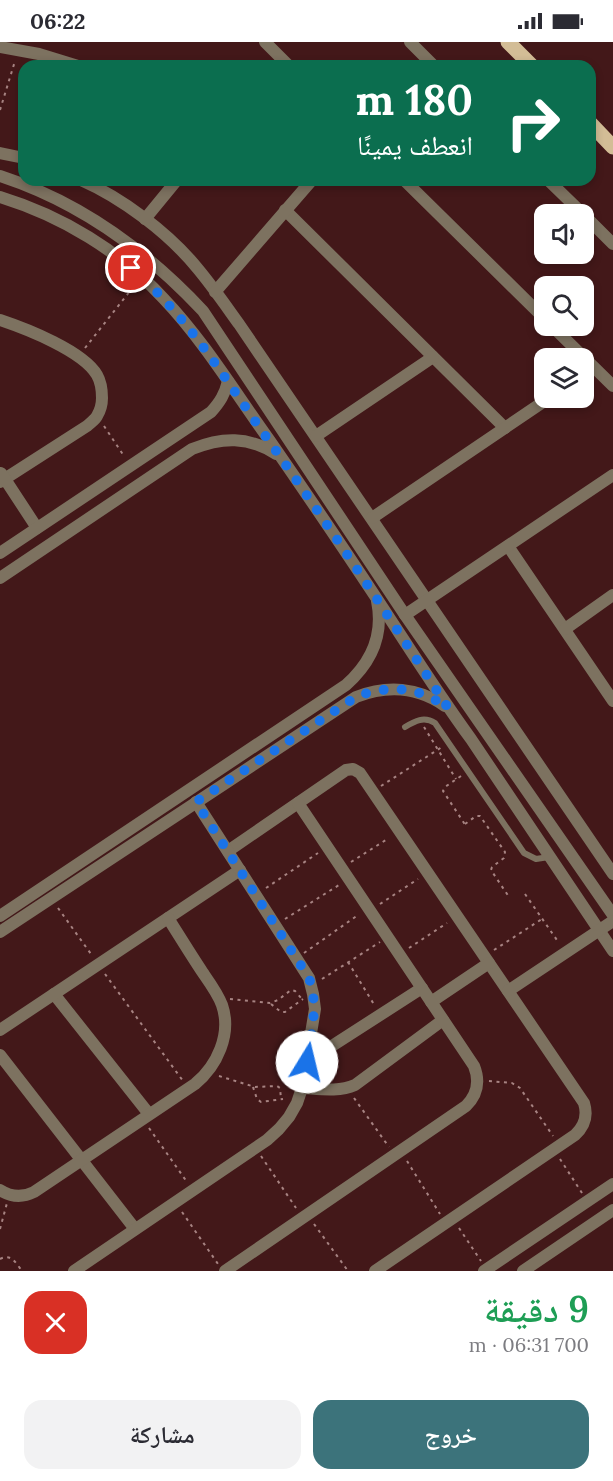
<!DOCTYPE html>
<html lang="ar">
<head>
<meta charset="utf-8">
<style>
	:root { --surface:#fff; --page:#f2f2f3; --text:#2b2b33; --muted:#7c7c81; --accent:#3c737b }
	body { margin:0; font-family:Lora,"Noto Naskh Arabic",serif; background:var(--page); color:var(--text); direction:rtl; height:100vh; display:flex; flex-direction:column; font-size:22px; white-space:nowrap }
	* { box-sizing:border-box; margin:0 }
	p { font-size:20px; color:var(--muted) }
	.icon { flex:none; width:33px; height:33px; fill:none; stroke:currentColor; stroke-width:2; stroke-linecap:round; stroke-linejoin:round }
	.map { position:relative; height:1229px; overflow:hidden; direction:ltr }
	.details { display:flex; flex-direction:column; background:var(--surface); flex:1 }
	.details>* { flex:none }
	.guide { position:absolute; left:18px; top:18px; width:578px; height:126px; border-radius:18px; box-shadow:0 3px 9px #0003; direction:rtl; background:#0b6e4f; color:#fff; overflow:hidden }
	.controls { position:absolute; left:534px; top:162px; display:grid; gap:12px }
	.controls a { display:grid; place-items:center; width:60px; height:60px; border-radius:12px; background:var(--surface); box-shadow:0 3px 9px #0003; font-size:30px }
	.pin { position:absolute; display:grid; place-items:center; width:51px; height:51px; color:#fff; margin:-26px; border:3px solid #fff; border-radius:50%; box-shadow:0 2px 6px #0007 }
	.me { position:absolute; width:66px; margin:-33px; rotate:9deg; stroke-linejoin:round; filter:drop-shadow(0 0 4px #0008) }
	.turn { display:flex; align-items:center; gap:21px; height:126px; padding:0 24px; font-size:27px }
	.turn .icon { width:78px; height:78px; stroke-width:2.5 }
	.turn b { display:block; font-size:42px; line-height:51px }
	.round { display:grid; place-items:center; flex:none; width:63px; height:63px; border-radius:18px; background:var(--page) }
	.summary { display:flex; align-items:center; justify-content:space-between; height:102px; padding:0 24px }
	h1 { font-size:36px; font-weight:600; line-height:45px; color:#1e9e55 }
	.button { display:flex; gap:12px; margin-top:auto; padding:12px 24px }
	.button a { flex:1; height:69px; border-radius:18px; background:var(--accent); color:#fff; font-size:24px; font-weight:600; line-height:69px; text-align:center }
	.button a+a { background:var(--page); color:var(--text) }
	.status { display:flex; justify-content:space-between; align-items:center; height:42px; padding:0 30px; background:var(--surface); direction:ltr }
	.status svg { height:16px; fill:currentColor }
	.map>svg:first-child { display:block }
</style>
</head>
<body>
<div class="status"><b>06:22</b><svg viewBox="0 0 49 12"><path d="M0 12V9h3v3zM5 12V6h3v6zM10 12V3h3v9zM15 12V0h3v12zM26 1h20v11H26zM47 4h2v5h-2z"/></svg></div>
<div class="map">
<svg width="613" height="1229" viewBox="0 0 613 1229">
	<rect width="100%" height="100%" fill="#431819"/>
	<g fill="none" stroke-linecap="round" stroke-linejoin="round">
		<g stroke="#a78382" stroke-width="2" stroke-dasharray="3 4.5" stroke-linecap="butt">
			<polyline points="0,68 15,19"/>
			<polyline points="85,306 134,244"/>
			<polyline points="104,384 124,414"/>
			<polyline points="424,685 456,737"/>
			<polyline points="461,734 445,745 443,749 466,784"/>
			<polyline points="381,744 442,705"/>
			<polyline points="465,782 476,774 480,774 505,810 504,816 492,825 491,828 509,855"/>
			<polyline points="351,820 389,796"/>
			<polyline points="266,846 318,811"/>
			<polyline points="525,852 559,901"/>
			<polyline points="380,862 418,837"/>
			<polyline points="58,866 91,912"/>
			<polyline points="285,877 339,843"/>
			<polyline points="409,906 447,881"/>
			<polyline points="494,908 542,877"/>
			<polyline points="304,911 358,873"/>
			<polyline points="348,920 375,964"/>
			<polyline points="105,932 183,1039"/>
			<polyline points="322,937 380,900"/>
			<polyline points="230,957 270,961 278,958 291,948 295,949 302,957"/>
			<polyline points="271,962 281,970 285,970 303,957"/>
			<polyline points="219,1034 255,1045 277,1044 280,1046 281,1057"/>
			<polyline points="489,1039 512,1041 520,1046 553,1094"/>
			<polyline points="253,1045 257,1057 261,1060 283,1057"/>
			<polyline points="354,1056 389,1105"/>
			<polyline points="149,1086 187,1140"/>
			<polyline points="261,1114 296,1166"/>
			<polyline points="560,1117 582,1151"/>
			<polyline points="407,1119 440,1172"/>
			<polyline points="182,1170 218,1222"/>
			<polyline points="314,1182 348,1229"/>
			<polyline points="459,1186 481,1219"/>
			<polyline points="0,1187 7,1161"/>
			<path d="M0 1217C11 1211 16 1221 22 1229"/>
		</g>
		<path stroke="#7d7260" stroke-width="6" d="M405 685C415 679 424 674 435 681L524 811 536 817 549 815"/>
		<g stroke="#7d7260" stroke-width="12">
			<polyline points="265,0 289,24"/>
			<polyline points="410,0 434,24"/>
			<polyline points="0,5 39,12 78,24"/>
			<polyline points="0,111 24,116"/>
			<path d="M0 134C80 160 146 208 203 269L405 573 613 873"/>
			<path d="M81 138C122 156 169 191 198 227 213 245 226 264 239 282L613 832"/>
			<polyline points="404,138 544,276"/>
			<polyline points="548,138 583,172"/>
			<path d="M0 155C62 174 120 209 164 257 204 299 236 352 270 399 306 451 342 504 377 557 408 604 438 652 471 697L613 909"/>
			<polyline points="285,168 505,386"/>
			<polyline points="584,173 613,202"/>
			<polyline points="145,177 177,138"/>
			<polyline points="215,250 312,138"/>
			<path d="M0 278C27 287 83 309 97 333 101 340 102 348 102 356 102 362 100 369 97 374 95 378 90 381 87 384L0 440"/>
			<polyline points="552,284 613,344"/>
			<polyline points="316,394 433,315"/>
			<polyline points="1,431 37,486"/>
			<polyline points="372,476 549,356"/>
			<polyline points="508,504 613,659"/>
			<path d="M0 511 211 370C220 360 225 352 228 339"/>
			<path d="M0 536 192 407C222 395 248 394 276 412"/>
			<polyline points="405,573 613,433"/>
			<polyline points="565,587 613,553"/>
			<path d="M228 809 346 728 353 727 360 731 584 1061C588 1074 585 1084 575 1093L375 1229"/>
			<path d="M0 874 346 643C372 620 384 593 377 559"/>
			<path d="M0 890 356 655C387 643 418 645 445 664"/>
			<polyline points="508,949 613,879"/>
			<polyline points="54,952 149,1072"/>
			<polyline points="431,960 489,921"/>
			<polyline points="0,988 240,828"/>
			<polyline points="0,1013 135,1187"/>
			<polyline points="307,1020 422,946"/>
			<path d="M302 1046C320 1047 339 1050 355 1043L443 978"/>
			<path d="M0 1148C11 1155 22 1156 34 1150L195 1042C217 1024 232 992 222 963 218 952 210 941 203 931 191 913 180 895 168 876"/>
			<polyline points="74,1229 267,1098 279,1087 289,1075 297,1061 302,1046 315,967 313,952 309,936 196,760"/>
			<path d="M225 1229 466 1064C478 1052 480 1039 474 1024L298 761"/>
			<polyline points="484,1229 613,1142"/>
			<polyline points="523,1229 613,1168"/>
		</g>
		<g stroke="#d3bd96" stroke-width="15">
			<polyline points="508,0 532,24"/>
			<polyline points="590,81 613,105"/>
		</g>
	</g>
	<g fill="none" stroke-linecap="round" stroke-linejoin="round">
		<path stroke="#1a73e8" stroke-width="10" stroke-dasharray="0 18" d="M131 226C183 270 219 327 257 382 323 475 386 570 448 666 419 645 390 642 356 655L196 760 309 936C319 964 311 992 307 1020"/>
	</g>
</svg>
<div class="controls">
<a><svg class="icon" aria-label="sound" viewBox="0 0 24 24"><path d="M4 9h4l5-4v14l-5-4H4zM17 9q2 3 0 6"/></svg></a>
<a><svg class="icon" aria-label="search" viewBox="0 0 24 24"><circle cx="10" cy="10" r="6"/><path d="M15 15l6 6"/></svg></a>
<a><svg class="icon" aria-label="layers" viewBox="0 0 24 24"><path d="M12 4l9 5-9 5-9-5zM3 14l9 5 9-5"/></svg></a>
</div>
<div class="pin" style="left:131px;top:226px;background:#d93025"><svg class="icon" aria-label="arrive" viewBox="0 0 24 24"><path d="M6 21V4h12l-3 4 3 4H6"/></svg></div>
<svg class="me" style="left:307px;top:1020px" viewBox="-20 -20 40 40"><circle r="19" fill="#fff"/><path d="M0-13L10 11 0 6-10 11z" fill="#1a73e8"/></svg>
<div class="guide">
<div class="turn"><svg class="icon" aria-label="right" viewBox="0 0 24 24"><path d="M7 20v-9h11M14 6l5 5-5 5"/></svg><div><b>180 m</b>انعطف يمينًا</div></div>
</div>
</div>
<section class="details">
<div class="summary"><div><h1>9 دقيقة</h1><p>700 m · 06:31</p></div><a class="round" style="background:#d93025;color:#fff"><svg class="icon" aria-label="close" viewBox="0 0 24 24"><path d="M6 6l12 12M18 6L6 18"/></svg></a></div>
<div class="button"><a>خروج</a><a>مشاركة</a></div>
</section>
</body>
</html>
